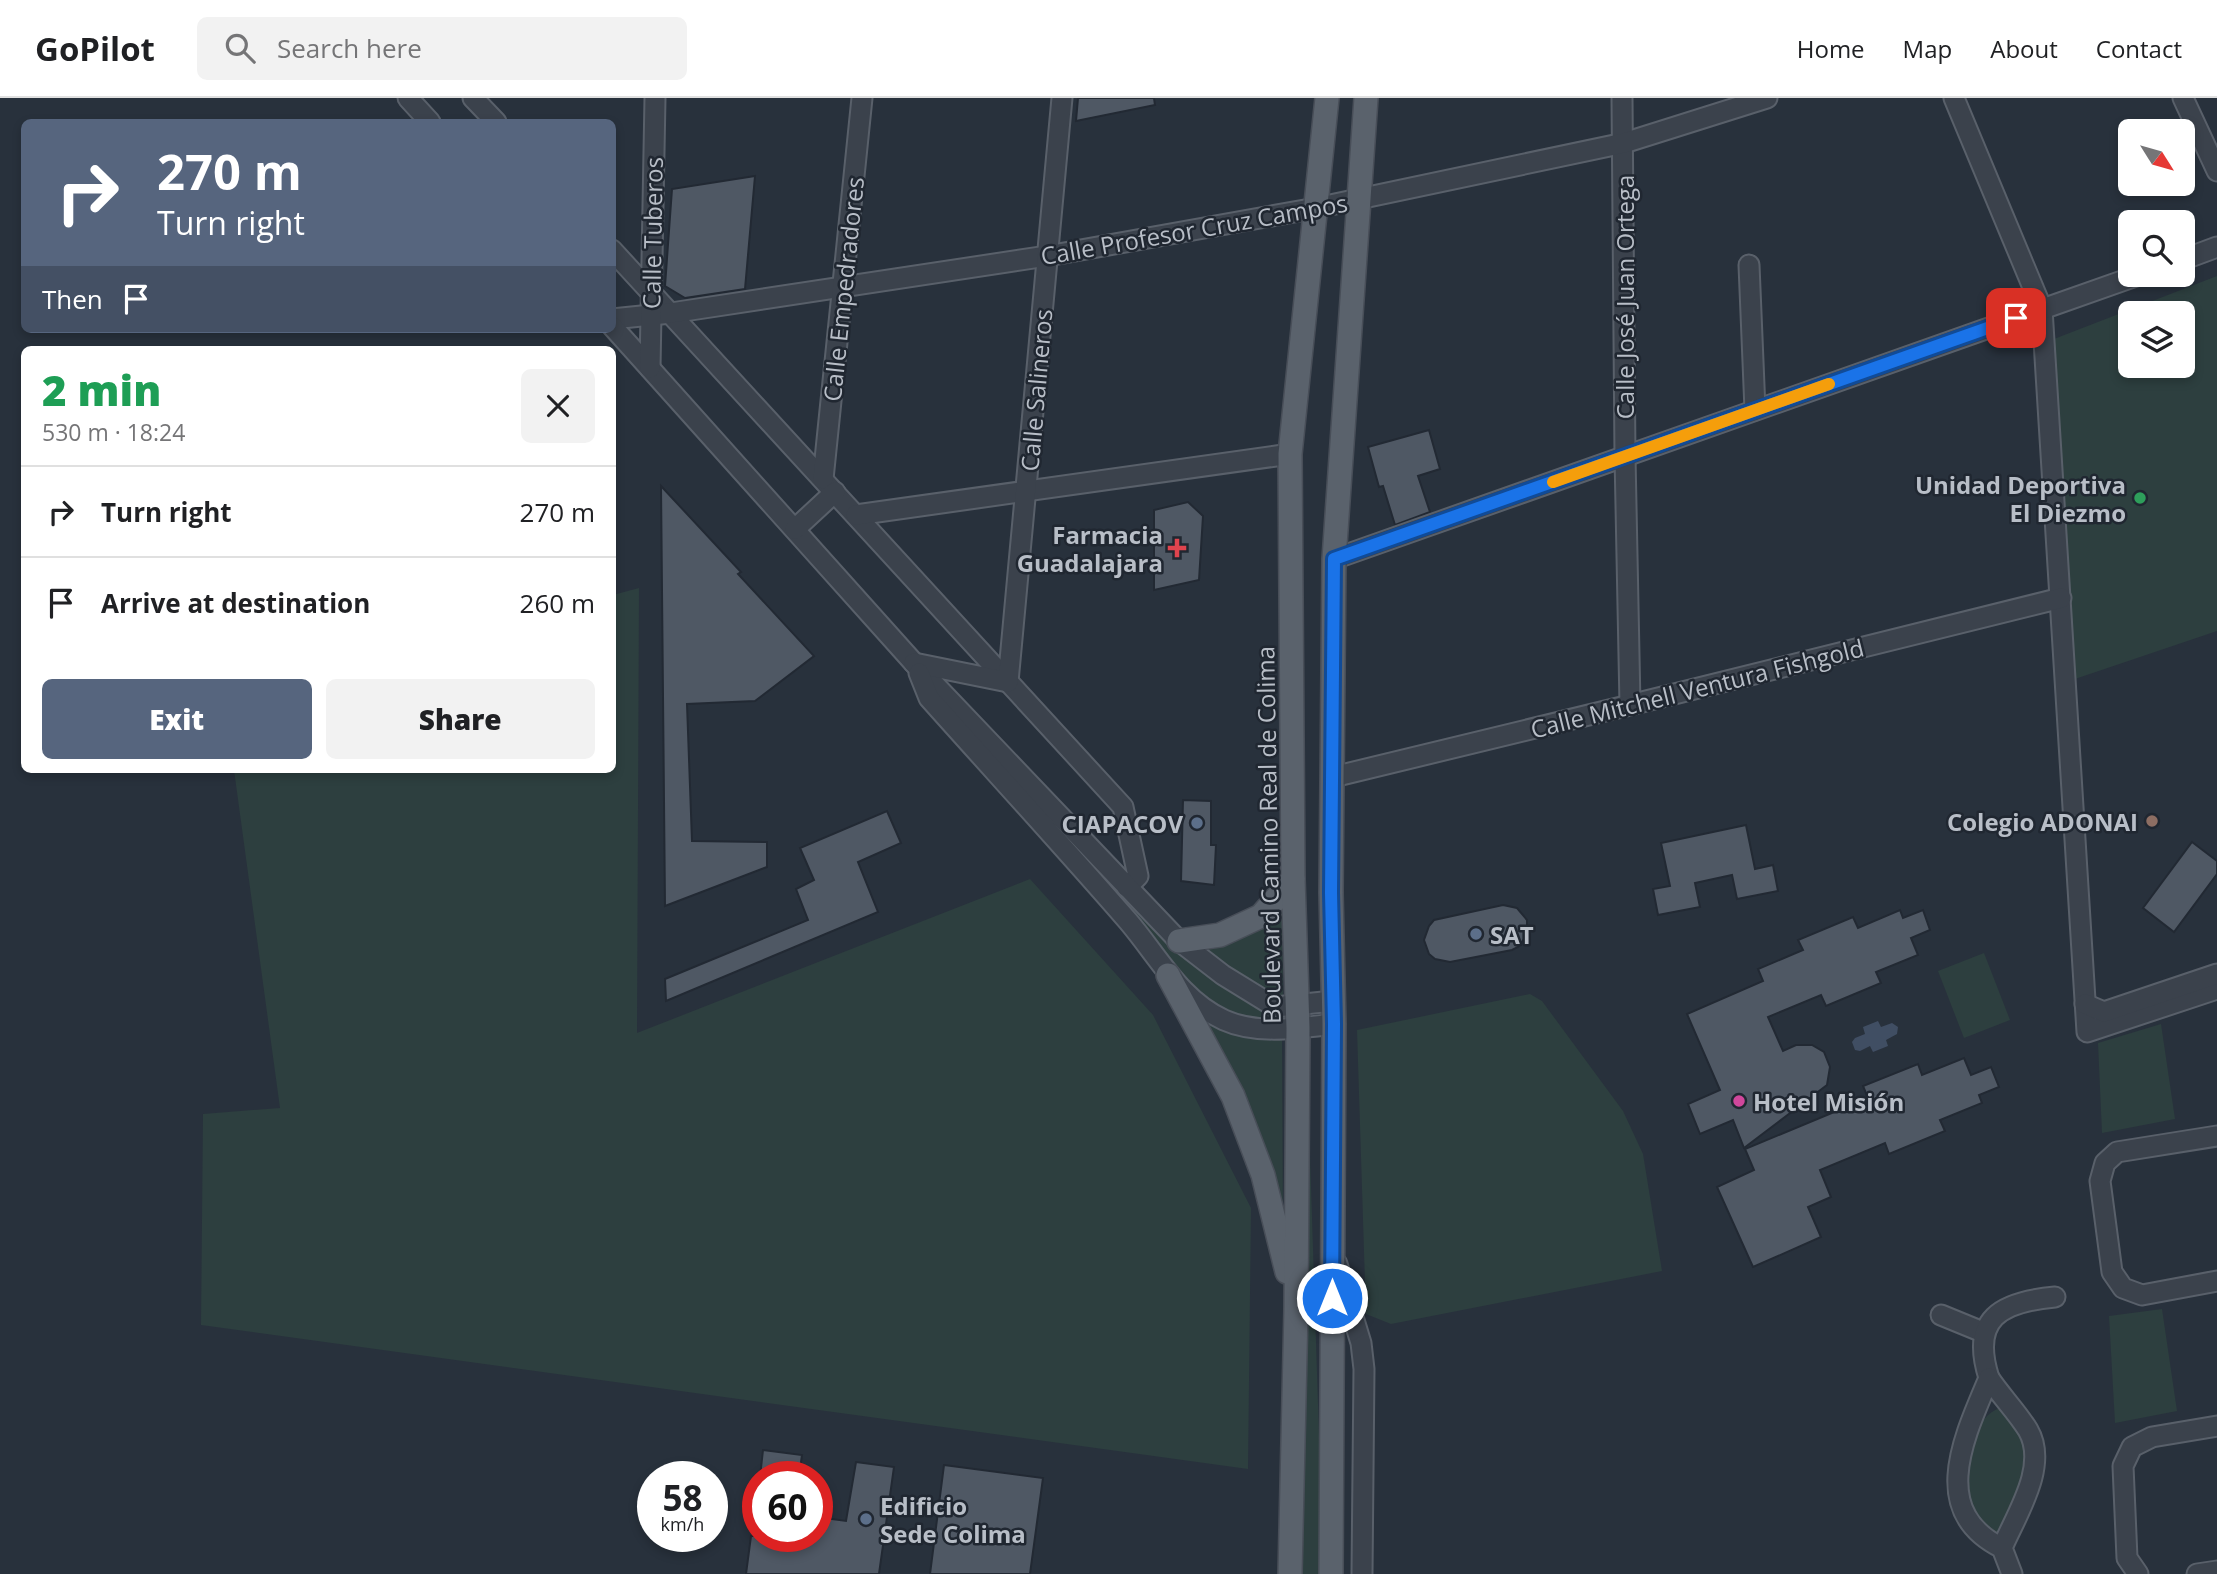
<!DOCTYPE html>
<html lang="en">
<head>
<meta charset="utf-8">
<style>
	:root { --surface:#fff; --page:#f2f2f2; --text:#202124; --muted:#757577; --line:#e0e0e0; --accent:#56657e }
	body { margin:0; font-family:"Open Sans",sans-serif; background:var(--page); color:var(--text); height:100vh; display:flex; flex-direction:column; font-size:26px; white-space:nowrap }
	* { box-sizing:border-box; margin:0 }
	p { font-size:23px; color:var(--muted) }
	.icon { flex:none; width:38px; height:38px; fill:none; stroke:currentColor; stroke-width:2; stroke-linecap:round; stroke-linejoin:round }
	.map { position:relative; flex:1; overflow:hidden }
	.panel { position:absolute; left:21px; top:248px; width:595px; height:427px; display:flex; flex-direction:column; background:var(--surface); border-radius:10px; box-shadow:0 4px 10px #0003 }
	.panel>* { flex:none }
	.top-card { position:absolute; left:21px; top:21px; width:595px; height:214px; border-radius:10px; box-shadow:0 4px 10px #0003; background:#56657e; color:#fff; overflow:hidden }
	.needle { width:46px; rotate:127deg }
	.fabs { position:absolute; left:2118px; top:21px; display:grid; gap:14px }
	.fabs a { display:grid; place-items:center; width:77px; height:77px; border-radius:10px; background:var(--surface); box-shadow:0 4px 10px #0003; font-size:35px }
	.speed { position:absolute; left:637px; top:1363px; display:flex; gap:14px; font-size:35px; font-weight:700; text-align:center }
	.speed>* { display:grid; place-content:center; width:91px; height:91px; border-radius:50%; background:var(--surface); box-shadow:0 4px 10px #0003; line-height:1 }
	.speed small { font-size:18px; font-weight:400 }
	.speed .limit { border:10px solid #d22; background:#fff; color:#111 }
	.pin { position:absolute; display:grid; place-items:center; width:60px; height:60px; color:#fff; margin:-30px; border-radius:14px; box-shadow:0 4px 10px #0006 }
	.me { position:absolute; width:77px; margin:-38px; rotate:0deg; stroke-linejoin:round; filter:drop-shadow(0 0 5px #0008) }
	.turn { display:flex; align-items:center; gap:24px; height:147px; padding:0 21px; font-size:32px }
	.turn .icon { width:91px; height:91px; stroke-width:2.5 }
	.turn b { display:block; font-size:49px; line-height:60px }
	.then { display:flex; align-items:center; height:66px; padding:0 21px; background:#0003; gap:14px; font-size:26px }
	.round { display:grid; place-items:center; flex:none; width:74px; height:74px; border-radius:10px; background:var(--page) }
	.overview { display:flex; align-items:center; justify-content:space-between; height:119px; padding:0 21px }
	h1 { font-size:42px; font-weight:800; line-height:52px; color:#1e9e55 }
	.primary-button { display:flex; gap:14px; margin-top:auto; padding:14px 21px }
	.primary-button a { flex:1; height:80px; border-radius:10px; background:var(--accent); color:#fff; font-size:28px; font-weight:800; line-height:80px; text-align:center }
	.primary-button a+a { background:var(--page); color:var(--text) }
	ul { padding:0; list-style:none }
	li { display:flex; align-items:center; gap:21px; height:91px; padding:0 21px; border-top:2px solid var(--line) }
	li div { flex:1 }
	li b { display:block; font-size:26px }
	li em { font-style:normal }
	header { display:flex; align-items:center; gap:42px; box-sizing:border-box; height:98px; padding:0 35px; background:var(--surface); border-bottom:2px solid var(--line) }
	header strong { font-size:33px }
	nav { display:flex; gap:38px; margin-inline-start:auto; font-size:24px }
	.search { width:490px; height:63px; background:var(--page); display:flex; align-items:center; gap:18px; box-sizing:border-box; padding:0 24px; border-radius:10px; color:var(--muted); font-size:26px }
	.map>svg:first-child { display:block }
</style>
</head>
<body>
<header>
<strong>GoPilot</strong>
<div class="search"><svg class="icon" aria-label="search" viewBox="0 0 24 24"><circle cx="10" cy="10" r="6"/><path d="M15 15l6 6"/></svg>Search here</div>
<nav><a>Home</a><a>Map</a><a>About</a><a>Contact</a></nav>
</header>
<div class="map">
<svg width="2217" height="1476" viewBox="0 0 2217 1476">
	<rect width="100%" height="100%" fill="#28313c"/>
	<g fill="#2d3f3f" fill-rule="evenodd">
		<path d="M2217 178V533L2075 581 2052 250 2054 241ZM2130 215H2182V268H2130Z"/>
		<polygon points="639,490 637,935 1030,781 1153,917 1251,1110 1248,1371 201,1227 203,1016 280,1010 234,672 612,672 613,497"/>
		<path d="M1123 795 1269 913 1270 922C1257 921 1243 921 1232 917 1186 898 1147 837 1117 800Z"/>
		<polygon points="1282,808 1283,903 1226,869 1197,847"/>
		<polygon points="1984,855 2010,922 1964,940 1938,873"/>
		<polygon points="1530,896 1542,903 1623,1013 1643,1056 1662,1173 1391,1226 1366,1216 1357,932"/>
		<polygon points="1200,915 1282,938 1283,1134"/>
		<polygon points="2161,926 2175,1021 2102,1035 2098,945"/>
		<polygon points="1307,964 1321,1399 1319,1476 1299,1476"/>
		<polygon points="2162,1211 2177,1313 2115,1325 2109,1218"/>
		<path d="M1999 1310C2047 1347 2021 1392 1999 1435 1985 1430 1964 1403 1962 1388 1962 1382 1966 1372 1967 1366 1972 1343 1976 1321 1999 1310Z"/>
	</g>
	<polygon fill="#404e63" points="1878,923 1881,929 1892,925 1898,929 1897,936 1886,942 1888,948 1873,954 1870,948 1860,953 1855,952 1852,944 1855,940 1865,936 1863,929"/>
	<g fill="#4f5864" stroke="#222933" stroke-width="2">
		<polygon points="1078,0 1154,0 1155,7 1076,23"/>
		<polygon points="755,78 745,191 685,200 665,188 672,91"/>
		<polygon points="1429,332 1440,371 1418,378 1430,414 1395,427 1383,388 1379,389 1368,349"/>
		<polygon points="661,388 741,474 738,476 814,558 755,603 687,606 692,743 767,744 767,769 665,808"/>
		<polygon points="1188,404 1203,418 1199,482 1154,492 1154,412"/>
		<polygon points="1183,702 1211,703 1211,747 1216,747 1214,787 1181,783"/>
		<polygon points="887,713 901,745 858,764 878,814 666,903 665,881 808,822 796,791 814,782 800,750"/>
		<polygon points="1746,727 1755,771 1773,767 1778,793 1737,801 1732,777 1695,785 1700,809 1658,817 1653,791 1670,788 1661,745"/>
		<polygon points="2192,744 2217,763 2217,776 2174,834 2143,810"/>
		<polygon points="1503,807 1517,810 1527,822 1527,837 1518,849 1512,852 1450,864 1435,861 1429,856 1424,842 1429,828 1434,822"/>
		<polygon points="1900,812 1903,820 1923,812 1930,832 1911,840 1918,857 1876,874 1881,885 1826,908 1821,897 1768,919 1783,953 1796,947 1812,947 1824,954 1830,969 1827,987 1744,1050 1733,1022 1700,1036 1688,1006 1720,992 1687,916 1763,883 1758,871 1803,852 1798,842 1853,819 1858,830"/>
		<polygon points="1964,960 1971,977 1991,969 1999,989 1979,997 1982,1005 1940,1022 1945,1033 1889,1056 1885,1045 1820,1072 1831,1099 1808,1109 1821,1139 1753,1169 1717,1089 1754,1072 1745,1051 1868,1000 1863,988 1918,966 1922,977"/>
		<polygon points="763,1352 802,1357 799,1379 760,1379"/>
		<polygon points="856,1364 894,1369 879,1476 746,1476 751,1438 817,1438 817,1419 846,1423"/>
		<polygon points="944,1367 1043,1380 1030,1476 930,1476"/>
	</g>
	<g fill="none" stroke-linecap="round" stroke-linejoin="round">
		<defs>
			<g id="minor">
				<polyline points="408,0 430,24"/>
				<polyline points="473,0 496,24"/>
				<polyline points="1622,0 1625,358 1630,607"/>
				<polyline points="1954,0 2042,211 2087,934 2217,891"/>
				<polyline points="2183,0 2217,73"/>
				<polyline points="612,152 1123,709 1138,778 1127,789"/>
				<polyline points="2182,162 2217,149"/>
				<polyline points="1749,167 1755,312"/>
				<polyline points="612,221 671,215 1047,158 1316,110 1624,45 1767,0"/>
				<polyline points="612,228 914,565 1179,843 1223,877 1275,909 1333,903"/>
				<polyline points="650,270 655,0"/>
				<polyline points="823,381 862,0"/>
				<polyline points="856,417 1290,356"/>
				<polyline points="795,431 835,394"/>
				<polyline points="1334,461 2139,177"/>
				<polyline points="914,565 1008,584 1062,0"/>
				<path d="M919 575 929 600C995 674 1063 748 1128 823 1158 858 1180 902 1224 922 1257 937 1300 930 1334 926"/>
				<polyline points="1333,679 1630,607 2061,500"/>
				<polyline points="2085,906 2104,914 2217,876"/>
				<polyline points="2217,1038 2117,1054 2105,1065 2100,1083 2112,1174 2123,1190 2142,1197 2217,1183"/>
				<polyline points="1337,1166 1361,1245 1364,1271 1362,1476"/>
				<polyline points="1941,1217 1985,1235"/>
				<path d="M1989 1280C1970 1220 2001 1204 2055 1199"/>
				<path d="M2002 1450C2016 1417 2049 1368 2028 1332 2017 1314 2001 1298 1989 1280 1965 1337 1927 1413 2002 1450L2012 1476"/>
				<polyline points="2138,1476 2127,1460 2123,1368 2132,1349 2152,1339 2217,1328"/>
				<polyline points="2197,1476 2217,1473"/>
			</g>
			<g id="major">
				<polyline points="1179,843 1220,837 1261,818 1293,781"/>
				<polyline points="1168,877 1233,998 1263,1077 1287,1174"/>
				<polyline points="1290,1476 1296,1211 1298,930 1293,781 1290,356 1327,0"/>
				<polyline points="1331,1476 1334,926 1331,795 1334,461 1366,0"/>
			</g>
		</defs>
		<use href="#minor" stroke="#59606a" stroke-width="23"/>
		<use href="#major" stroke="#484e58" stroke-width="26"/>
		<use href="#minor" stroke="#3b424c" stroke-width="19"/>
		<use href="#major" stroke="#5a626c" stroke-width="23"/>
	</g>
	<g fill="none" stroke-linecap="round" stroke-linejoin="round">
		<defs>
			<polyline id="route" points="1332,1200 1334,926 1331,795 1334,461 2016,220"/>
		</defs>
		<use href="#route" stroke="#114b97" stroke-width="18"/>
		<use href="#route" stroke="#1a73e8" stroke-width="12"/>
		<polyline stroke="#f59e0b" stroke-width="12" points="1553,384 1829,286"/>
	</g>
	<circle fill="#2e9e5b" stroke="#202731" stroke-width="2.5" cx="2140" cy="400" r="7"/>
	<path fill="#e0444e" stroke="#202731" stroke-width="2.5" d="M1173.5 439.5h7v7h7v7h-7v7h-7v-7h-7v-7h7z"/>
	<circle fill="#8d6e63" stroke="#202731" stroke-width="2.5" cx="2152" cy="723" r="7"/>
	<g fill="#5c6f8a" stroke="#202731" stroke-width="2.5">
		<circle cx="1197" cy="725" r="7"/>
		<circle cx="1476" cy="836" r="7"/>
		<circle cx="866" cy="1421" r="7"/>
	</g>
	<circle fill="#d1479c" stroke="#202731" stroke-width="2.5" cx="1739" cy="1003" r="7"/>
	<g text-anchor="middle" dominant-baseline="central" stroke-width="5" stroke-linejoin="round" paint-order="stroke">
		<g font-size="24" fill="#b8bec7" stroke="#202731">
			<text transform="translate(1194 131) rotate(-10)">Calle Profesor Cruz Campos</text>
			<text transform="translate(652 135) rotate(-89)">Calle Tuberos</text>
			<text transform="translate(843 191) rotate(-84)">Calle Empedradores</text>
			<text transform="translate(1624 199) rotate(-90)">Calle José Juan Ortega</text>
			<text transform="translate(1036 292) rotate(-85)">Calle Salineros</text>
			<text transform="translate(1697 590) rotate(-14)">Calle Mitchell Ventura Fishgold</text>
			<text transform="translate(1268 737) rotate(-91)">Boulevard Camino Real de Colima</text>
		</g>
		<g font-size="24" font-weight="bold" fill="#b8bec7" stroke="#202731" text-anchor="end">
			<text x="2126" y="386">Unidad Deportiva<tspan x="2126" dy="28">El Diezmo</tspan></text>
			<text x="1163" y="436">Farmacia<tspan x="1163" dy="28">Guadalajara</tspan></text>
			<text x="2138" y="723">Colegio ADONAI</text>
			<text x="1183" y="725">CIAPACOV</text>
			<text x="1490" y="836" text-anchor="start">SAT</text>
			<text x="1753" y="1003" text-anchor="start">Hotel Misión</text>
			<text x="880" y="1407" text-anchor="start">Edificio<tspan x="880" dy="28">Sede Colima</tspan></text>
		</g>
	</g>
</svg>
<div class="fabs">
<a><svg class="needle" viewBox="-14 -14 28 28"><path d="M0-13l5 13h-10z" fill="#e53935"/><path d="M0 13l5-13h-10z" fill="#757577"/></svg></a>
<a><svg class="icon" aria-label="search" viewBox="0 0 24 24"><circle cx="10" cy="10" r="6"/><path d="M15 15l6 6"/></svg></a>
<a><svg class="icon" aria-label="layers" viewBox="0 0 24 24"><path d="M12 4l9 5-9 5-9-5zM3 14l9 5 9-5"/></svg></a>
</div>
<div class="speed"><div>58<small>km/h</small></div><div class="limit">60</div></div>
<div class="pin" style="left:2016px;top:220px;background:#d93025"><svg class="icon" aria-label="arrive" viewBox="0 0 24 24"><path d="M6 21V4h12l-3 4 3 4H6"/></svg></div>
<svg class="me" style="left:1332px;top:1200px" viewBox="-20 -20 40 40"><circle r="17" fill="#1a73e8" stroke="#fff" stroke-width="3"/><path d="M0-11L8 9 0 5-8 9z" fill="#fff"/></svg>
<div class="top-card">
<div class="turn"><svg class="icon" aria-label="right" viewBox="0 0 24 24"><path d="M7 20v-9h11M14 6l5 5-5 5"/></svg><div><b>270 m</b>Turn right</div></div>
<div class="then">Then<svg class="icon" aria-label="arrive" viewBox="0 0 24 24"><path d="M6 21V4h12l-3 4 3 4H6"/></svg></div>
</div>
<section class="panel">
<div class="overview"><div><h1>2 min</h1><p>530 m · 18:24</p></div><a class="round"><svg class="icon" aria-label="close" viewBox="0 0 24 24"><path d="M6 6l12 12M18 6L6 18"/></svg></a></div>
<ul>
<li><svg class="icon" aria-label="right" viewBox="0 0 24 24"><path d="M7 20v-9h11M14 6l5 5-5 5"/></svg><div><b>Turn right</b></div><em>270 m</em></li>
<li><svg class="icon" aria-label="arrive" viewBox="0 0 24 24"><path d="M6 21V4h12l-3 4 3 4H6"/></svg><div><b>Arrive at destination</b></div><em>260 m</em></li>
</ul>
<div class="primary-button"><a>Exit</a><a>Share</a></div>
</section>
</div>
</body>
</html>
